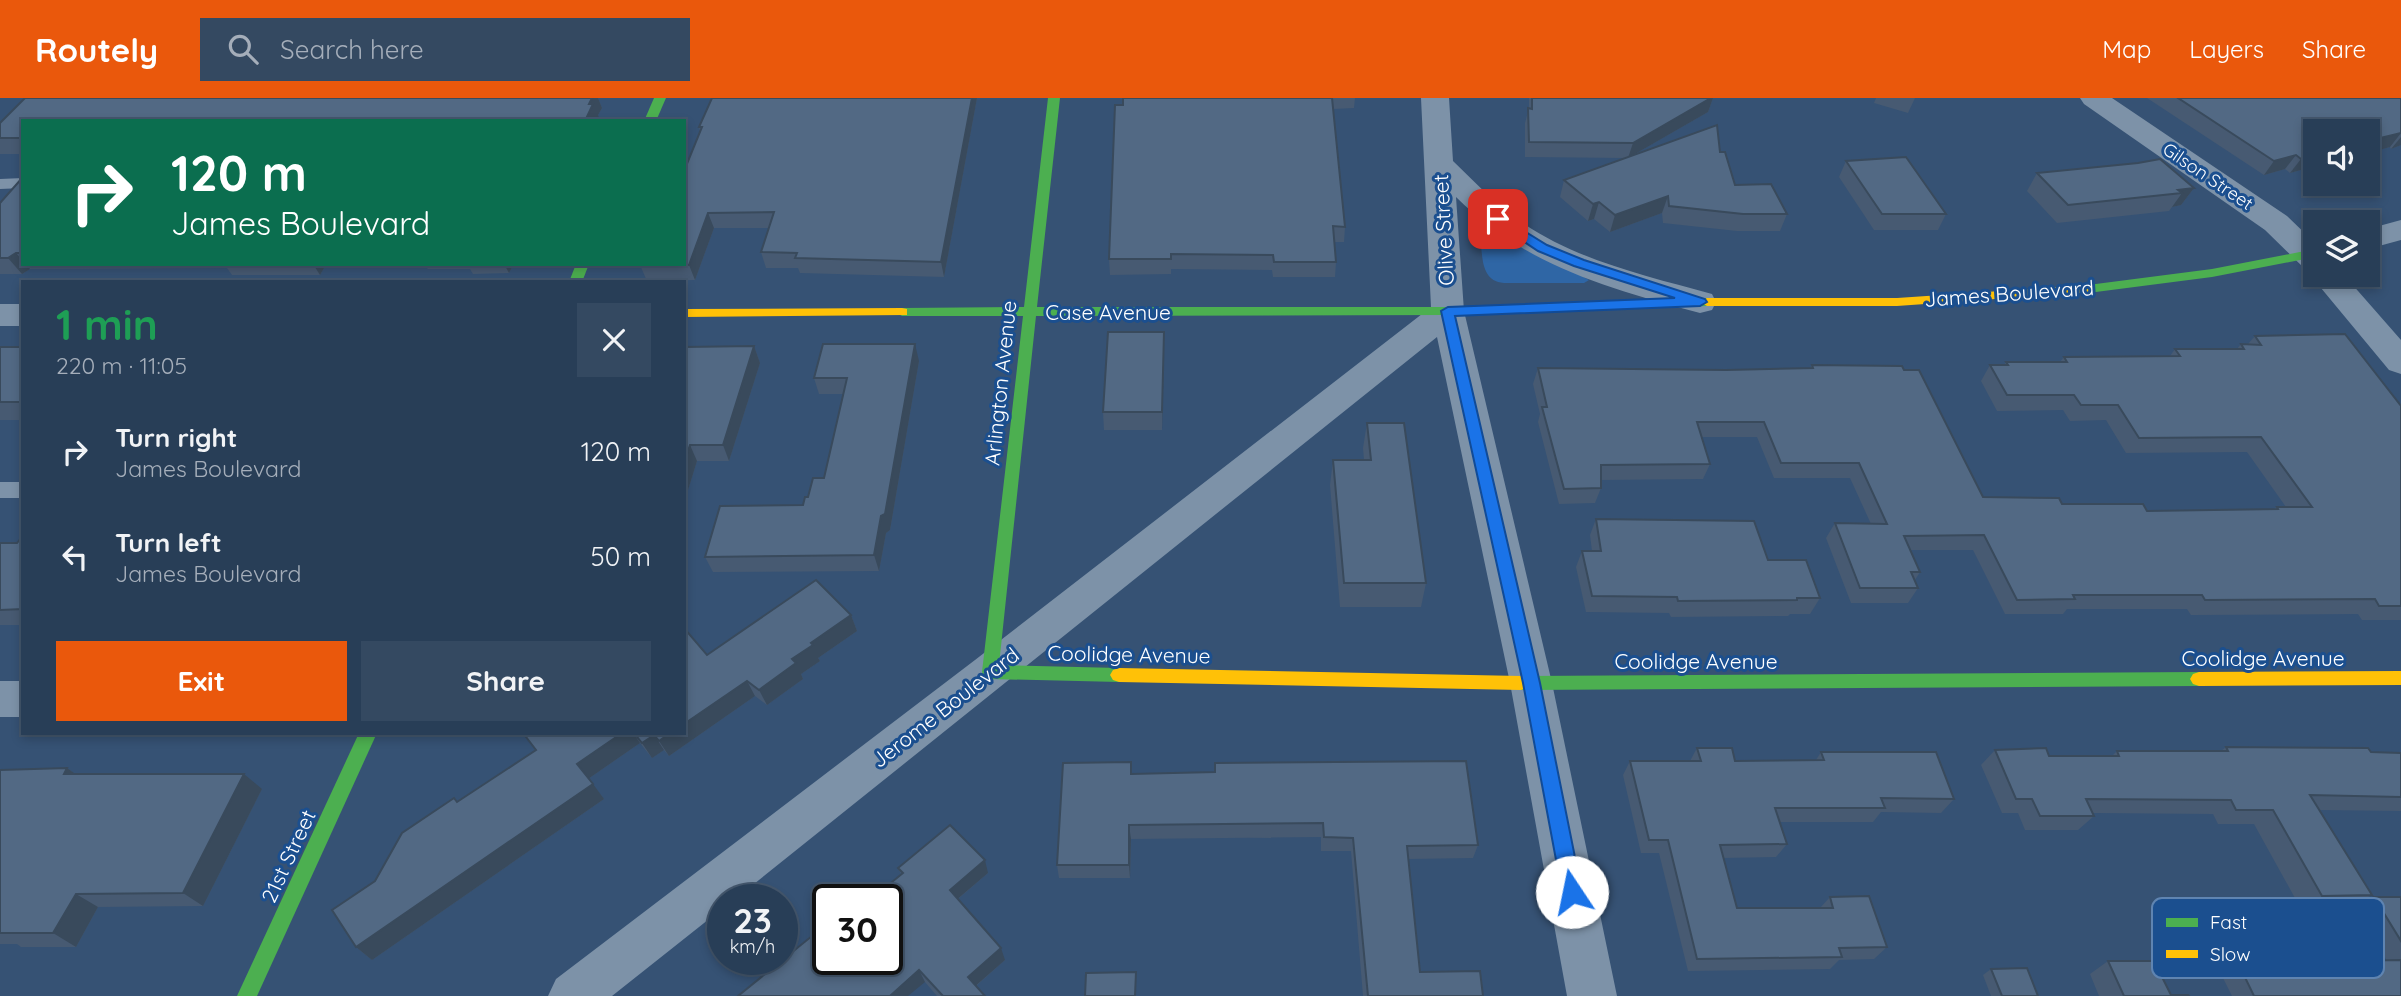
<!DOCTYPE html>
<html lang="en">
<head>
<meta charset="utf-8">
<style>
	:root { --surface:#283e57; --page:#344961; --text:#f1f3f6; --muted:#a5aeba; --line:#44576d; --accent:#ea580c }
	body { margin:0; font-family:Quicksand,sans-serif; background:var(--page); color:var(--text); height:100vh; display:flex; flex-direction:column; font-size:26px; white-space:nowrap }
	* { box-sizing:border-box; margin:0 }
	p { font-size:23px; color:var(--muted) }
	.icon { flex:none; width:38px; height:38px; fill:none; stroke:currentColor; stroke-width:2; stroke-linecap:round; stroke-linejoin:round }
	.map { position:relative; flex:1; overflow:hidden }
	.drawer { position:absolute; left:21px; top:182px; width:665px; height:455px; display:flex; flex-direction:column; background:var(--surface); border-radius:0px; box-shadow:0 4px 10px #0003,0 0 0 2px var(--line) }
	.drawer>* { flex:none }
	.banner { position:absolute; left:21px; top:21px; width:665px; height:147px; border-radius:0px; box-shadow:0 4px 10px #0003,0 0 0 2px var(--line); background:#0b6e4f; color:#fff; overflow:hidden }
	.buttons { position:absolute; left:2303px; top:21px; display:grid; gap:14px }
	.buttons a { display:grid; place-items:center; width:77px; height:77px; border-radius:0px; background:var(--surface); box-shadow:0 4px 10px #0003,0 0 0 2px var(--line); font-size:35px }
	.speed { position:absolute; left:707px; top:786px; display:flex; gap:14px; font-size:35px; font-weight:700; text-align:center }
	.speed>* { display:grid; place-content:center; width:91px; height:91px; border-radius:50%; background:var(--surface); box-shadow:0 4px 10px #0003,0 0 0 2px var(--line); line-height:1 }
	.speed small { font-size:18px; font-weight:400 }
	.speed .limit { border:4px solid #111; border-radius:10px; background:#fff; color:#111 }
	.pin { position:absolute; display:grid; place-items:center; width:60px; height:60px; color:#fff; margin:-30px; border-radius:14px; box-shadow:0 4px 10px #0006 }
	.me { position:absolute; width:77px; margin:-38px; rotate:349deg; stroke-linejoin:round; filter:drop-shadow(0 0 5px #0008) }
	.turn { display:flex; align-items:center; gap:24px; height:147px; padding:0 35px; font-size:32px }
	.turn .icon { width:91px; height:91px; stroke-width:2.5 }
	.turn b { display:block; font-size:49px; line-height:60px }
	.round { display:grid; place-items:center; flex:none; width:74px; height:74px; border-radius:0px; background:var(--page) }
	.overview { display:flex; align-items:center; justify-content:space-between; height:119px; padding:0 35px }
	h1 { font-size:42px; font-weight:700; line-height:52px; color:#1e9e55 }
	.action { display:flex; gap:14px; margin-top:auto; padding:14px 35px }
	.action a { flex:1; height:80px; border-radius:0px; background:var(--accent); color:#fff; font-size:28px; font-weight:700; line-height:80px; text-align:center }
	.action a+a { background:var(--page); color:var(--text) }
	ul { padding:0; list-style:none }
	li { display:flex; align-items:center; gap:21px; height:105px; padding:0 35px }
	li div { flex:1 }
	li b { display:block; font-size:26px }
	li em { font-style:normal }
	header { display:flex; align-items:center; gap:42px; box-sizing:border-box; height:98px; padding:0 35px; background:var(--accent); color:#fff }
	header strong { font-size:33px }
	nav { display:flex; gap:38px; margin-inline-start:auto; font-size:24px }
	.search { width:490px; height:63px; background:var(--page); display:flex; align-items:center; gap:18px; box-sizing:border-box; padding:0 24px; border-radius:0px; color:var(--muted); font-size:26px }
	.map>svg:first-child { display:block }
</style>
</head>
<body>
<header>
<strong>Routely</strong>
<div class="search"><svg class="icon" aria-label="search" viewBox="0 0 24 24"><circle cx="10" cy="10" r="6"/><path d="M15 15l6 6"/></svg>Search here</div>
<nav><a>Map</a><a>Layers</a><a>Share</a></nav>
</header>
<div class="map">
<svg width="2401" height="898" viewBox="0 0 2401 898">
	<rect width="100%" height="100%" fill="#365274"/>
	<path fill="#2f66a5" d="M1489 134 1501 135 1589 182 1584 185H1504C1480 183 1483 158 1480 139Z"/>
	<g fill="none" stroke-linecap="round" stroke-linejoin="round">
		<g fill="#7d92a8" fill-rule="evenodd">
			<polygon points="23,80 23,90 0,91 0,81"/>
			<rect x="0" y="384" width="23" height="16"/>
		</g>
		<g fill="#7d92a8" fill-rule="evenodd">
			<path d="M1421 0H1449L1453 63C1475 84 1496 107 1521 124 1578 163 1647 178 1712 196L1716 204 1712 212 1700 215C1608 190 1525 168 1456 99L1464 213 1552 585 1617 898H1567L1510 585 1437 239 734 802H723V810L612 898H548L556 881 975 562 1431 209Z"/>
			<polygon points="2080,0 2112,0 2287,118 2315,145 2315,177 2344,177 2401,242 2401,276 2389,272 2316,184 2311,177 2314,173 2304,170 2265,132 2084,6"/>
			<polygon points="2401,122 2401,142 2368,151 2368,131"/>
			<rect x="0" y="206" width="23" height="22"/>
			<rect x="0" y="583" width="23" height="36"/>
		</g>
		<g fill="#4caf50" fill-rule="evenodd">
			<polygon points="654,0 666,0 656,23 644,23"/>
			<polygon points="1048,0 1060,0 1037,209 1448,209 1707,200 1714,204 1707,208 1448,217 1036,218 999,567 1119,570 1125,572 1128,577 1125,582 1119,584 990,581 984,579 982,574 1023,218 902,218 895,214 902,210 1024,209"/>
			<polygon points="2315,151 2315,159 2212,179 2088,195 2081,191 2088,187 2212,171"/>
			<polygon points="576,166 589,166 582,184 569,184"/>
			<polygon points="2199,574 2205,576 2208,581 2205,586 2199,588 1521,592 1515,590 1512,585 1515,580 1521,578"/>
			<polygon points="359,635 377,635 257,898 237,898"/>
		</g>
		<g fill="#ffc107" fill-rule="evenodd">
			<polygon points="2088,187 2093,188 2093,194 1897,208 1707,208 1700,204 1707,200 1897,200"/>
			<polygon points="902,210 907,211 907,217 684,219 684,211"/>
			<polygon points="1119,570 1521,578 1527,580 1530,585 1527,590 1521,592 1119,584 1113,582 1110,577 1113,572"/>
			<polygon points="2401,573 2401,587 2199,588 2193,586 2190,581 2193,576 2199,574"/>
		</g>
	</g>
	<g fill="#475a72">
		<polygon points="25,0 598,0 602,10 598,17 599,23 23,23 23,56 0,56 0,25"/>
		<polygon points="712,0 977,0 944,179 800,175 798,170 766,170 761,154 769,130 714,130 695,182 647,183 640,167 684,166 700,33 699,29"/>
		<polygon points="1123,0 1355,0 1354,10 1333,11 1345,129 1344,144 1334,144 1336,164 1335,179 1273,179 1272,172 1171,171 1171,176 1110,177 1109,161"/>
		<polygon points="1529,0 1713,0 1708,14 1633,57 1720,54 1735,87 1787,116 1780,133 1737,133 1663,125 1662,115 1610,134 1594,121 1588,123 1560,99 1564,82 1625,60 1525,59 1525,25 1529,10"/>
		<polygon points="1876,0 1915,0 1908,15 1874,5"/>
		<polygon points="2147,0 2401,0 2401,47 2391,51 2390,49 2368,55 2368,33 2315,33 2315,68 2290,75 2285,71 2264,77"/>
		<polygon points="1846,63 1946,116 1938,132 1874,132 1839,79"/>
		<polygon points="2037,75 2194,90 2181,107 2172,109 2169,113 2057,125 2027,93"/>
		<polygon points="23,79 23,166 517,166 515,169 512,169 509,175 473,176 470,171 428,171 426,169 324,170 320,177 232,177 227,170 30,171 22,176 0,176 0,105"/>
		<polygon points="2255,238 2401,308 2401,522 2362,522 2358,516 2191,517 2187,511 2067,511 2063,516 2005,516 1973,452 1910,452 1920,474 1915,482 1918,490 1908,505 1851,505 1826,440 1835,425 1871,426 1850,380 1774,380 1757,339 1702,339 1710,366 1703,381 1601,382 1601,390 1595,405 1559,406 1538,324 1540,316 1533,286 1538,270 1726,272 1810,270 1812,267 1983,399 2147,413 2274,411 2277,409 2286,409 2247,354 2126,355 2106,322 2070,323 2063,312 1997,313 1981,283 1990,267 2004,267 2006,264 2060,264 2064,259 2170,258 2175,251 2237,251 2241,246 2248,246"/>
		<polygon points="754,248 760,265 729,363 697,363 684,405 685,249"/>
		<rect x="0" y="249" width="23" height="73"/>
		<polygon points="1164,251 1162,332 1104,332 1103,314"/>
		<polygon points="919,263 890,432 886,435 879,473 713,474 705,459 803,407 824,380 843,296 819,296 814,280"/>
		<polygon points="1367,325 1426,485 1421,509 1340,509 1330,387 1333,362 1364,362 1363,350"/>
		<polygon points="1596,421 1768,462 1820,500 1810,516 1790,516 1788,518 1671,519 1669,515 1586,514 1576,469 1582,453 1592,453 1590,437"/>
		<polygon points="23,440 23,527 0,527 0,445 17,445"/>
		<polygon points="851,517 857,533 818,560 820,563 801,576 803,581 767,607 755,598 669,658 664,652 652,660 640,645 588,681 604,701 372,862 356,849 375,783 457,704 536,652 523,635 684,635 707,557"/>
		<polygon points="2226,649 2401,655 2401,713 2319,712 2372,797 2350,810 2301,811 2254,726 2218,726 2213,716 2093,715 2094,718 2078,732 2025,732 2018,715 2002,715 1981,667 1995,652 2049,658 2112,658 2117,653 2221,653"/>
		<polygon points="1697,650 1735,663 1816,662 1821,654 1954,701 1941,715 1881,714 1873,724 1780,724 1787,746 1776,759 1723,760 1737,810 1820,810 1830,799 1887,849 1874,861 1839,862 1830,871 1688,873 1659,755 1641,755 1623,677 1630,663 1690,663"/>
		<polygon points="1131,664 1132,676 1478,747 1473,760 1408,761 1420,874 1483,898 1363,898 1351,753 1321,753 1321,739 1131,741 1130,780 1059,780 1057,767"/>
		<polygon points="67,670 75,676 262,691 203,808 98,809 76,849 21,849 17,846 0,846 0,672"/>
		<polygon points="898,770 988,775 958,801 1005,862 976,888 985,898 937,898 925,884 828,861 901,776"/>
		<polygon points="2374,799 2401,799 2401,898 2232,898 2221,876 2238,865 2387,863 2356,809"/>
		<polygon points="2108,863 2171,897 2189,898 2099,898 2090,876"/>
		<polygon points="1991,871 2038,898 1991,898 1983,877"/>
	</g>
	<g fill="#394a5c">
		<polygon points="592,0 598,0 602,10 598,17 600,22 585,23 589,6"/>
		<polygon points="972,0 977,0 944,179 941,164"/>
		<polygon points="1711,0 1713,0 1708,14 1628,60 1633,45"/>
		<polygon points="2401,35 2390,49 2368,55 2368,43"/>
		<polygon points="2401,39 2401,47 2391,51"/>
		<polygon points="2296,57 2285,71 2264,77 2274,63"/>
		<polygon points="2315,57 2315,68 2290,75 2301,61"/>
		<polygon points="2194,90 2181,107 2172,109 2182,95 2178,92"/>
		<polygon points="1668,98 1662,115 1610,134 1615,117"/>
		<polygon points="1599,104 1594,121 1588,123 1593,106"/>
		<polygon points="708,115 714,130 695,182 689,167"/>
		<polygon points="16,155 23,163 23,166 26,166 30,171 22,176 8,160"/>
		<polygon points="313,166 321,166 324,170 320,177"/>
		<polygon points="504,166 511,166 512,169 509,175"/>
		<polygon points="1164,234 1164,251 1162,332 1162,314"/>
		<polygon points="915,246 919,263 890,432 886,435 879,473 874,457"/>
		<polygon points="754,248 760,265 729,363 723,347"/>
		<polygon points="690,347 697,363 684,405 684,365"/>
		<polygon points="851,517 857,533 818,560 820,563 801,576 803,581 767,607 759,592 811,545"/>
		<polygon points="747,583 755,598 669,658 659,643 670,635 684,635 684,626"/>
		<polygon points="622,635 633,635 640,645 588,681 577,666"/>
		<polygon points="654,637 664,652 652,660 642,645"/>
		<polygon points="67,670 88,685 64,676"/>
		<polygon points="244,676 262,691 203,808 183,795"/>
		<polygon points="593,686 604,701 372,862 356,849"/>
		<polygon points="1129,727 1131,741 1130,780 1129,767"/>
		<polygon points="985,762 988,775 954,804 950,792"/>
		<polygon points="76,796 98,809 76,849 53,835"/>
		<polygon points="1001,850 1005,862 972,891 968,879"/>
		<polygon points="919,872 925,884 908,898 890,898"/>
	</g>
	<g fill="#526984" stroke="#394a5c" stroke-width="2">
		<polygon points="25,0 592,0 589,6 593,6 585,23 23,23 23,40 0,40 0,25"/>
		<polygon points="712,0 972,0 941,164 795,160 797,155 761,154 774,114 708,115 689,167 640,167 684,166 684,73 702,29 699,29"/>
		<polygon points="1123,0 1332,0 1345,129 1333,128 1336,164 1274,164 1273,157 1171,156 1171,161 1109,161 1115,7 1123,7"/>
		<polygon points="1532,0 1711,0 1633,45 1529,44 1528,10 1532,11"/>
		<polygon points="2178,0 2401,0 2401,35 2368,43 2368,33 2315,33 2315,57 2301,61 2296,57 2274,63"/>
		<polygon points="1717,27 1720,54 1725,54 1735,87 1771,86 1787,116 1743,116 1669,108 1668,98 1615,117 1599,104 1593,106 1564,82"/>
		<polygon points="1906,59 1946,116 1882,116 1846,63"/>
		<polygon points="2160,61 2194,90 2178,92 2182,95 2068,107 2037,75 2138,65"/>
		<polygon points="23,79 23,155 16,155 8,160 0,160 0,105"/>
		<polygon points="1108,234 1164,234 1162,314 1103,314"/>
		<polygon points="2345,236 2401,308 2401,508 2379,508 2375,501 2205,502 2202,497 2073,497 2075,501 2017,502 1984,437 1904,438 1920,474 1911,474 1918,490 1860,490 1835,425 1887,426 1859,365 1781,365 1764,324 1697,324 1710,366 1601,367 1601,390 1564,391 1542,309 1547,309 1538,270 1726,272 1813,270 1812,267 1902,268 1904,272 1919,272 1983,399 2059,400 2062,406 2143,406 2147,413 2278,411 2277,409 2312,409 2261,339 2139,340 2118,307 2081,307 2074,297 2007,297 1990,267 2008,267 2006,264 2067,264 2064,259 2180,258 2175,251 2244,251 2241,246 2261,247 2255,238"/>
		<polygon points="823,246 915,246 885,416 881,418 874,457 705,459 720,408 803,407 805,399 808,399 813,380 824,380 847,280 814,280"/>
		<polygon points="754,248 723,347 690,347 684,365 684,249"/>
		<rect x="0" y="249" width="23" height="55"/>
		<polygon points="1367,325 1404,325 1426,485 1344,485 1333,362 1371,362"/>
		<polygon points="1596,421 1754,423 1768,462 1806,462 1820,500 1797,500 1797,502 1678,503 1677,499 1592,498 1582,453 1601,453"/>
		<polygon points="21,440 23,440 23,511 0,512 0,445 17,445"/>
		<polygon points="816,482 851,517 811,545 813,547 792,561 796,565 759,592 747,583 684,626 684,530 707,557"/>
		<polygon points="523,635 622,635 577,666 593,686 356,849 332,812 375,783 402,735 454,700 457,704 536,652"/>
		<polygon points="634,635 670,635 659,643 654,637 642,645"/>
		<polygon points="2226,649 2368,650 2371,654 2401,655 2401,699 2310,697 2372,797 2322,798 2273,712 2236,712 2231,702 2086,701 2094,718 2040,718 2032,701 2016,701 1995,652 2046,650 2049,658 2119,658 2117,653 2228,653"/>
		<polygon points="1697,650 1732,650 1735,663 1824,662 1821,654 1936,654 1954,701 1881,700 1885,710 1775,710 1787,746 1720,747 1737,810 1833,810 1830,799 1869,798 1887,849 1839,850 1842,859 1697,861 1668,742 1649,742 1630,663 1701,663"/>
		<polygon points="1466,663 1478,747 1407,748 1420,874 1480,873 1483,898 1368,898 1353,740 1324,739 1323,725 1129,727 1129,767 1057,767 1063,665 1131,664 1131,676 1215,674 1215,665"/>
		<polygon points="67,670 64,676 244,676 183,795 76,796 53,835 0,835 0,672"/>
		<polygon points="950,727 985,762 950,792 1001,850 968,879 985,898 943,898 919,872 890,898 738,898 828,825 828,861 887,861 887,802 870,802 903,775 898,770"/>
		<polygon points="2374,799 2401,799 2401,843"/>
		<polygon points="2401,862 2401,898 2254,898 2238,865"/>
		<polygon points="2108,863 2154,863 2171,897 2188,897 2189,898 2124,898"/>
		<polygon points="2027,870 2038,898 2002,898 1991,871"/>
		<polygon points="1136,874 1135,898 1085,898 1086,875"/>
	</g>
	<polygon fill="#1a73e8" stroke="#114b97" stroke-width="2" points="1498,117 1547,147 1584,162 1705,201 1707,204 1700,208 1455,218 1540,585 1582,794 1579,800 1572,803 1565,800 1562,794 1523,585 1441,213 1448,209 1675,200 1574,168 1538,153 1494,124 1492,121"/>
	<g text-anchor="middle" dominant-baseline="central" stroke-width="6" stroke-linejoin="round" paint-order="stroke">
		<g font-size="18" fill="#fff" stroke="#1b4f8f">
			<text transform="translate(2208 78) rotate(34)">Gilson Street</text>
		</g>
		<g font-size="21" fill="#fff" stroke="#1b4f8f">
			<text transform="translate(1443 132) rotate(-93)">Olive Street</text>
			<text transform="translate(2009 195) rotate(-4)">James Boulevard</text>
			<text x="1108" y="214">Case Avenue</text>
			<text transform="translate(1000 285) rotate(-84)">Arlington Avenue</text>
			<text transform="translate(1129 556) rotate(1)">Coolidge Avenue</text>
			<text x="2263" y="560">Coolidge Avenue</text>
			<text x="1696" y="563">Coolidge Avenue</text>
			<text transform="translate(945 609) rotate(-38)">Jerome Boulevard</text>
			<text transform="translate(288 758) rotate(-65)">21st Street</text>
		</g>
	</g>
	<rect x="2152" y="800" width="232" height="80" rx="10" fill="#1b4f8f" stroke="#5f84b1" stroke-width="2"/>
	<rect x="2166" y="820" width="32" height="9" fill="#4caf50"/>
	<rect x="2166" y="852" width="32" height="8" fill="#ffc107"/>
	<g font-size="19" fill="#fff">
		<text x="2210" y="831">Fast</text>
		<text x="2210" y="863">Slow</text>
	</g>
</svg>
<div class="buttons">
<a><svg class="icon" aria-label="sound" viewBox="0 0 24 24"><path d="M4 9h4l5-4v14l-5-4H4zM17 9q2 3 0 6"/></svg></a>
<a><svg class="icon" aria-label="layers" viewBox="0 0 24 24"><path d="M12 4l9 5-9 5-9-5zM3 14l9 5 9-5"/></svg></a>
</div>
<div class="speed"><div>23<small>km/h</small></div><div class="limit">30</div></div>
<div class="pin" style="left:1498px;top:121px;background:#d93025"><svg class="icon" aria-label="arrive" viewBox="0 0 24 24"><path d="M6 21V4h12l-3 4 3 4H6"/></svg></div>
<svg class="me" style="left:1572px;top:794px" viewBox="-20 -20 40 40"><circle r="19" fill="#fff"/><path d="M0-13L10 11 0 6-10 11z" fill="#1a73e8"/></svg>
<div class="banner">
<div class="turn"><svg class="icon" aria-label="right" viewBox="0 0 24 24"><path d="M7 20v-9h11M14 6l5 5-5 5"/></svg><div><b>120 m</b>James Boulevard</div></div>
</div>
<section class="drawer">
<div class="overview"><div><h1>1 min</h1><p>220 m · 11:05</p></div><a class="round"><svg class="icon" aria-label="close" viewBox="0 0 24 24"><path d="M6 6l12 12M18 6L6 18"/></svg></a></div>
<ul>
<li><svg class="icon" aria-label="right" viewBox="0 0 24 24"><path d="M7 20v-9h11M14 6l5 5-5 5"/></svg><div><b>Turn right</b><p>James Boulevard</p></div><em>120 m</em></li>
<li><svg class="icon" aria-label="left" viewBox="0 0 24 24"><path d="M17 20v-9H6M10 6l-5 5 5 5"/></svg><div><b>Turn left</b><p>James Boulevard</p></div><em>50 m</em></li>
</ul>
<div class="action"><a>Exit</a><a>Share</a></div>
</section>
</div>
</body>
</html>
